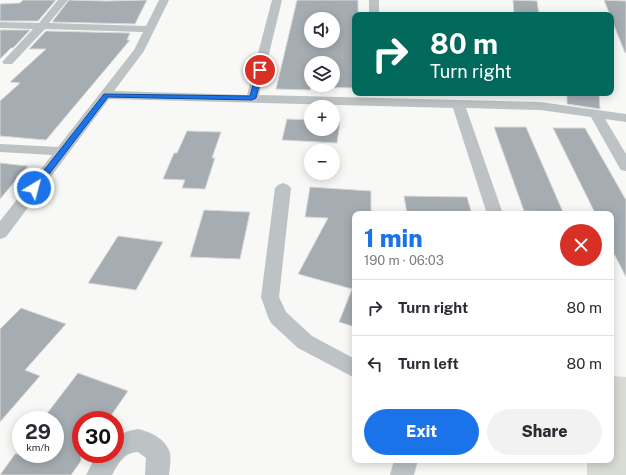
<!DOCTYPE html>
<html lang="en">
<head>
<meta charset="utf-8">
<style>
	:root { --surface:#fff; --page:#f2f2f3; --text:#2b2b33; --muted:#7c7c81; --line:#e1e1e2; --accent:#1a73e8 }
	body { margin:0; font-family:"Public Sans",sans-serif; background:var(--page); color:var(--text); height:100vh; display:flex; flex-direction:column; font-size:15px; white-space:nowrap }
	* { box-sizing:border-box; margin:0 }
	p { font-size:13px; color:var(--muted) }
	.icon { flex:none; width:22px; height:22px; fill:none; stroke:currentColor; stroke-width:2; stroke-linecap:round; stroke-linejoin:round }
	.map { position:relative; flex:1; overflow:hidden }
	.side { position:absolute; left:352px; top:211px; width:262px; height:252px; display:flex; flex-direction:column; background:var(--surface); border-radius:8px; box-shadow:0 2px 10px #0003 }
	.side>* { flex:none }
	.top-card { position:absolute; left:352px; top:12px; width:262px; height:84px; border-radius:8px; box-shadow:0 2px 10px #0003; background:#00695c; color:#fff; overflow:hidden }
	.fabs { position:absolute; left:304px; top:12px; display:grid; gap:8px }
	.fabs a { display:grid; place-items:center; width:36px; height:36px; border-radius:50%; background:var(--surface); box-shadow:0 2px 10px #0003; font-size:20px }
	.speed { position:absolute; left:12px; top:411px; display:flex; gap:8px; font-size:20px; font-weight:700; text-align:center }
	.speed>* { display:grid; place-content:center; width:52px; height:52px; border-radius:50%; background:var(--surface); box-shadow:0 2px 10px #0003; line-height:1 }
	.speed small { font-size:10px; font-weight:400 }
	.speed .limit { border:6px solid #d22; background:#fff; color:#111 }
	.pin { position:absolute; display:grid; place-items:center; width:34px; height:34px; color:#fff; margin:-17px; border:2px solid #fff; border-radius:50%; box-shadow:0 1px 4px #0007 }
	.me { position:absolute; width:44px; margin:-22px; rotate:37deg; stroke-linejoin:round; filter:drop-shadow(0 0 3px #0008) }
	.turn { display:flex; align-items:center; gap:14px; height:84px; padding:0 12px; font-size:18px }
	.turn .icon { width:52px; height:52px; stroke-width:2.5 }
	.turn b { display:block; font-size:28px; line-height:34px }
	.round { display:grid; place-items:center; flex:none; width:42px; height:42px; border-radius:21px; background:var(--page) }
	.summary { display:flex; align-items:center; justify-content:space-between; height:68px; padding:0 12px }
	h1 { font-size:24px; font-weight:800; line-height:30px; color:var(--accent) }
	.primary-button { display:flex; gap:8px; margin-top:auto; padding:8px 12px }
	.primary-button a { flex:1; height:46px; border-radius:24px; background:var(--accent); color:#fff; font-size:16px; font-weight:800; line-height:46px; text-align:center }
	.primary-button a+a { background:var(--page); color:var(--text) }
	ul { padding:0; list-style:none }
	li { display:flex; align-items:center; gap:12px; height:56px; padding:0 12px; border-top:1px solid var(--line) }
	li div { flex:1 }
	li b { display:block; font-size:15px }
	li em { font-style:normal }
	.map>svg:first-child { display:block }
</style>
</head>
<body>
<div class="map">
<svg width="626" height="475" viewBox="0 0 626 475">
	<rect width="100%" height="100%" fill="#f8f8f6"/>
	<polygon fill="#d8dcd5" points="611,376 626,377 626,475 587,475 587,460 611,460"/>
	<g fill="#a5adb2" stroke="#dad9d8" fill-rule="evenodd">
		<polygon points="23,0 56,0 38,21 0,21 0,4 20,3"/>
		<polygon points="69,0 106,1 147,0 135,24 52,22"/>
		<path d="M297 0H358V15H355V88L311 87 310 90 276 89ZM311 19H333V41H311ZM311 63H333V85H311Z"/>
		<polygon points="513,0 537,1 539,15 514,15"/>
		<polygon points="604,0 626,1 626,53 625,53"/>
		<polygon points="0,30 30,30 13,48 11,48 0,59"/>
		<polygon points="46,31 130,33 127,40 130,40 46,140 0,136 0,101 20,83 10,82 46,49 29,49"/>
		<polygon points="567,93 599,93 600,109 567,104"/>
		<polygon points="287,119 311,120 311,129 333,129 333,121 340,122 337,143 282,140"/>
		<polygon points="494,127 526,127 563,212 524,211"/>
		<polygon points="553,128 585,128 626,200 626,277 611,248 611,213 595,213"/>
		<polygon points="187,131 221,132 212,158 215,158 205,189 182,188 185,180 163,179 174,153 177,153"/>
		<polygon points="0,163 28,166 0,199"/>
		<polygon points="310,187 371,191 371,214 355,214 355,327 339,322 352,289 298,274 328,218 305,217"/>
		<polygon points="404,196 467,197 472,214 407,214"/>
		<polygon points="204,210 250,212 240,259 190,257"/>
		<polygon points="118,236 163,242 136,290 88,283"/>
		<polygon points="21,308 66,324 25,370 40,376 0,422 0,329"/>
		<polygon points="78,373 128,391 108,420 81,420 81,461 71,475 0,475 15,454 55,454 55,420 42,420"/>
	</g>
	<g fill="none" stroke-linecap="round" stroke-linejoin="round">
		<g fill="#bdc2c5" fill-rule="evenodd">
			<polygon points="58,0 68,0 49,23 146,26 159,0 169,0 144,51 114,91 247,95 272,0 282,0 259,95 540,102 626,114 626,122 605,119 626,154 626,171 621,170 619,167 591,117 540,110 466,108 503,214 487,214 453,108 109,99 6,237 0,239 0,221 52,155 0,152 0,144 58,147 134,50 143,32 45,29 12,64 4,64 2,62 4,60 33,29 0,28 0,22 39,23"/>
			<rect x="369" y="0" width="10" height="15"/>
			<polygon points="283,183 288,185 291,188 279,297 286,312 312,336 355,359 355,378 298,348 271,323 268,317 261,297 275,188 278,185"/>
			<path d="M138 429C151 432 166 439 170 453 171 459 170 468 169 475H145L146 458 138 452C123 453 119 463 112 475H86L97 454H115V437L128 431Z"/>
			<polygon points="394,460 418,460 414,475 390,475"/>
		</g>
	</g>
	<polygon fill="#1a73e8" stroke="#114b97" points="257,69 263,70 256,98 252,100 108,97 37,190 31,190 30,188 104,94 250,96"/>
</svg>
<div class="fabs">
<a><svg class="icon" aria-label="sound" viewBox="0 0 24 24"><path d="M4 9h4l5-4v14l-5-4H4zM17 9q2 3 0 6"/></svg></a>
<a><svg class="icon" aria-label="layers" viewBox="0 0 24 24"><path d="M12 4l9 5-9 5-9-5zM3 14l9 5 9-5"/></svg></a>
<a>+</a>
<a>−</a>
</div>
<div class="speed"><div>29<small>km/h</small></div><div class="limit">30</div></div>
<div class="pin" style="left:260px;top:70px;background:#d93025"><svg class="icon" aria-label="arrive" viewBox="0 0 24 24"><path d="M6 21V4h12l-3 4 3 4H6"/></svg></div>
<svg class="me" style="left:34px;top:188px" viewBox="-20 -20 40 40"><circle r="17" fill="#1a73e8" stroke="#fff" stroke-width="3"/><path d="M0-11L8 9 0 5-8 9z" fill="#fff"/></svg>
<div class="top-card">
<div class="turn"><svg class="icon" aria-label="right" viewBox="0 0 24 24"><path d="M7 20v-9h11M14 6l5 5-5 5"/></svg><div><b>80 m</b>Turn right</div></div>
</div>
<section class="side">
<div class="summary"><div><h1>1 min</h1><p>190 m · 06:03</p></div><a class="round" style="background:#d93025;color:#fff"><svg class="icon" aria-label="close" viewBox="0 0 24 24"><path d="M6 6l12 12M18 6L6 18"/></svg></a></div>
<ul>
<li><svg class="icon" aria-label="right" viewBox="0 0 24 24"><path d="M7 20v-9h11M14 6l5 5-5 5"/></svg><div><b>Turn right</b></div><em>80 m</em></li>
<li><svg class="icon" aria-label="left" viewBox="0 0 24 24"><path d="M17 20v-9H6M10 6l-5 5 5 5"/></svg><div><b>Turn left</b></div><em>80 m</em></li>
</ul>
<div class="primary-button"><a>Exit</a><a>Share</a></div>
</section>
</div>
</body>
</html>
